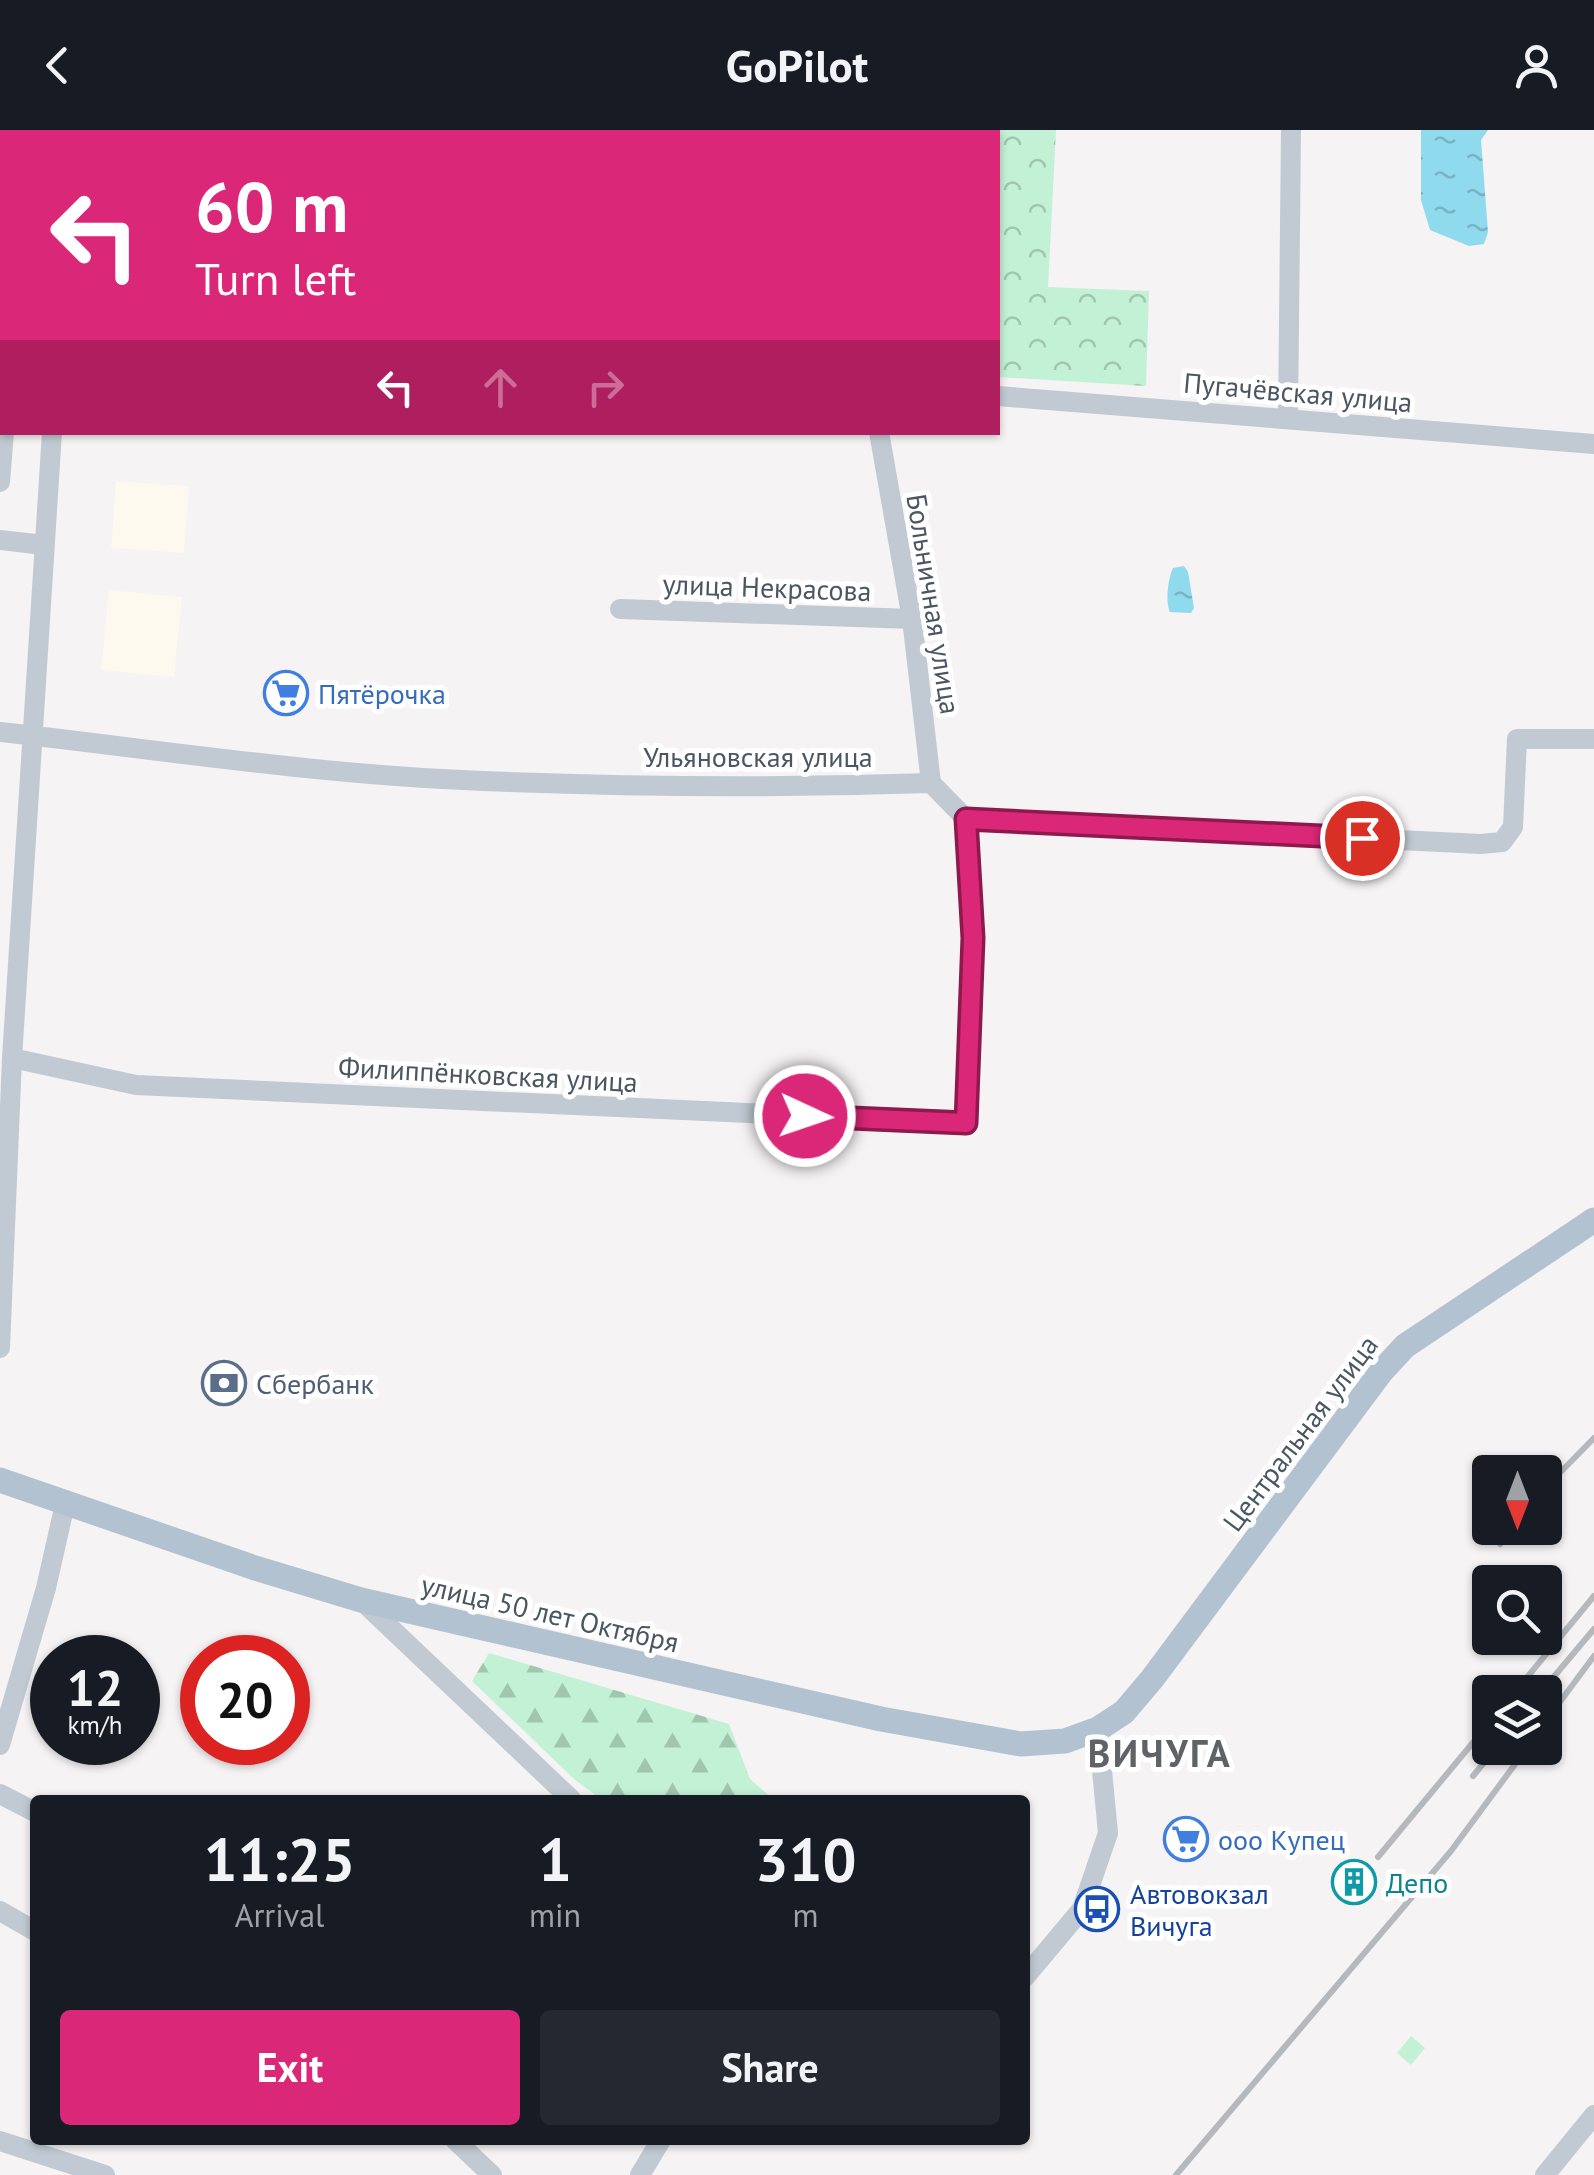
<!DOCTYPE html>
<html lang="en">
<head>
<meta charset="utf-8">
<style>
	:root { --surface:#171b24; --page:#242831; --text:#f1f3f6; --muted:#9ea1a6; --accent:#db2777 }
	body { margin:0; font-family:"PT Sans",sans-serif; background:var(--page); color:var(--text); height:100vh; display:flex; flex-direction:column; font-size:38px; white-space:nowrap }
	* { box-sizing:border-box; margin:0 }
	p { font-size:32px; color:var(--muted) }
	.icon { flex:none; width:55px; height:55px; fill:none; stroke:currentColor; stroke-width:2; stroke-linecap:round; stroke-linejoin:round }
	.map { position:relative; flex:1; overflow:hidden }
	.sheet { position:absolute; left:30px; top:1665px; width:1000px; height:350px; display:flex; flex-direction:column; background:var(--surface); border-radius:10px; box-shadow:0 2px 8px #0004 }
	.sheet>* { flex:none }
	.top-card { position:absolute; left:0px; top:0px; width:1000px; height:305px; box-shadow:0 2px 8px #0004; background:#db2777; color:#fff; overflow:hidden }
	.needle { width:65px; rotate:180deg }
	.tools { position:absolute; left:1472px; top:1325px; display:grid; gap:20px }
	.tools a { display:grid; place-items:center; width:90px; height:90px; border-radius:10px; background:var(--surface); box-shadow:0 2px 8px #0004; font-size:50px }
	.speed { position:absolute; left:30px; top:1505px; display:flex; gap:20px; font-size:50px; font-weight:700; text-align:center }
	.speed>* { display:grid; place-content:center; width:130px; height:130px; border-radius:50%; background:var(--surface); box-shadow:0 2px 8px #0004; line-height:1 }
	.speed small { font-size:25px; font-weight:400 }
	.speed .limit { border:15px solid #d22; background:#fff; color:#111 }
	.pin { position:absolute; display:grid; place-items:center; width:85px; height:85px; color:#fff; margin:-42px; border:5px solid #fff; border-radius:50%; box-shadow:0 2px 10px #0007 }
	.me { position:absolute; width:110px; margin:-55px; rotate:93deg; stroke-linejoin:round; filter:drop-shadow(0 0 8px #0008) }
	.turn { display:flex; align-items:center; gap:35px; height:210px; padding:0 30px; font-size:45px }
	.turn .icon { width:130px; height:130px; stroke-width:2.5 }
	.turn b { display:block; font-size:70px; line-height:85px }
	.lanes { display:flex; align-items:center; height:95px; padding:0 30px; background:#0003; justify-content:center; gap:50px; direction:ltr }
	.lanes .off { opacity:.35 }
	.eta { display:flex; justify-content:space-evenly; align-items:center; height:170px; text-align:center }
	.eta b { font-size:60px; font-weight:800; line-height:70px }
	.action { display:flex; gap:20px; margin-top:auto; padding:20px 30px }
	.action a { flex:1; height:115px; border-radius:10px; background:var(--accent); color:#fff; font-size:40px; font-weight:800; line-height:115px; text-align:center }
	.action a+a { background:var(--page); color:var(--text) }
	header { display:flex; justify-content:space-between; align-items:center; height:130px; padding:0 30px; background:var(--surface); font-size:45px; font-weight:800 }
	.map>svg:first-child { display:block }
</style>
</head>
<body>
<header><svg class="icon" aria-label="back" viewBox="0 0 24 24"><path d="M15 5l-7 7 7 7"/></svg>GoPilot<svg class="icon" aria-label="person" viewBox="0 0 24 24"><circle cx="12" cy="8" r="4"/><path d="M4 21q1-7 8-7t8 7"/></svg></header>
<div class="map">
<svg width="1594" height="2045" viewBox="0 0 1594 2045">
	<defs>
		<pattern id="grass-tufts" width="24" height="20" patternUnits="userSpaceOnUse" patternTransform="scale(2.5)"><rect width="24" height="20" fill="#c3f1d5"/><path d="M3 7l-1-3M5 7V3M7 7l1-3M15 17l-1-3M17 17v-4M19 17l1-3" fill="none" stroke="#a0c6b0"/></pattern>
		<pattern id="forest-firs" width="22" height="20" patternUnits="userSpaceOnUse" patternTransform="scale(2.5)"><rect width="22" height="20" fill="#c3f1d5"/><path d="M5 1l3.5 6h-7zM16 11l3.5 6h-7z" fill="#a0c6b0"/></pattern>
		<pattern id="park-crowns" width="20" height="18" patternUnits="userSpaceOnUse" patternTransform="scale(2.5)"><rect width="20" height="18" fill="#c3f1d5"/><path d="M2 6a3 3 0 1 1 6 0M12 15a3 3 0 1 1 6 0" fill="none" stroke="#a0c6b0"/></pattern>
		<pattern id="water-ripples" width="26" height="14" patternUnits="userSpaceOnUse" patternTransform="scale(2.5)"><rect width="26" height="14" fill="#90daee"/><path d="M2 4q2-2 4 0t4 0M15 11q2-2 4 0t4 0" fill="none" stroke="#78b4c4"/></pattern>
	</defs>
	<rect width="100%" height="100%" fill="#f5f3f3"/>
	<g fill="#fdf9ef">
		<polygon points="116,351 189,356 184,423 111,418"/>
		<polygon points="109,460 182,467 174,547 101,540"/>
	</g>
	<polygon fill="url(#grass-tufts)" points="1411,1906 1425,1918 1411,1935 1397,1923"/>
	<polygon fill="url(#forest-firs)" points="489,1523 729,1594 750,1649 774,1670 602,1670 574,1649 472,1551"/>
	<polygon fill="url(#park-crowns)" points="879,0 1056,0 1048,157 1149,161 1146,256 998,247 998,2"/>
	<g fill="url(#water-ripples)">
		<polygon points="1421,0 1488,0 1481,10 1488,102 1484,114 1469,116 1430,100 1421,70"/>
		<path d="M1184 436 1188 442 1194 478 1191 483 1170 482C1165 471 1168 449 1173 438Z"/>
	</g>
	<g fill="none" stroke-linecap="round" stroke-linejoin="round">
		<g stroke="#c1cad2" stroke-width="20">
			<polyline points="67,2 67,0"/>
			<polyline points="868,2 868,0"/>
			<polyline points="0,210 2,218"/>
			<polyline points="998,266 1594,314"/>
			<polyline points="1288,289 1291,0"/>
			<polyline points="879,302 912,489 931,653"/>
			<polyline points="0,352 4,302"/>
			<polyline points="0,410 44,415"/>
			<polyline points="620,479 912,489"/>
			<path d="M0 602C161 620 321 645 483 651 632 657 782 658 931 653L966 689 1481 714 1502 712 1513 697 1517 609H1594"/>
			<polyline points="12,928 136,955 965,993 973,808 966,689"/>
			<polyline points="0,1218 12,928 52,302"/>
			<polyline points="361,1470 572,1670"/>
			<polyline points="0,1615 46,1458 65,1374"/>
			<polyline points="0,1664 35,1682"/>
			<polyline points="0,1781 35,1801"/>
			<polyline points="1025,1847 1082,1779 1108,1703 1098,1599"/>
			<polyline points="455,2010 492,2045"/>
			<polyline points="0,2011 105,2045"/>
			<polyline points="640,2045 661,2010"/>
			<polyline points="1545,2045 1594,1985"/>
		</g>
		<polyline stroke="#b3c2d1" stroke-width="25" points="0,1350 255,1438 361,1470 881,1589 1021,1614 1065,1611 1098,1599 1124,1582 1152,1549 1381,1242 1405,1216 1594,1090"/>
		<g stroke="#b5b8bd" stroke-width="6">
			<polyline points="1545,1358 1594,1308"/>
			<polyline points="1500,1414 1513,1398"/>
			<polyline points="1515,1562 1594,1466"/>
			<polyline points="1541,1562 1594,1499"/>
			<polyline points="1545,1592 1594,1526"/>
			<polyline points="1473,1646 1496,1618"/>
			<polyline points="1378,1727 1490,1592"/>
			<polyline points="1176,2045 1451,1721 1527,1618"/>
		</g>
	</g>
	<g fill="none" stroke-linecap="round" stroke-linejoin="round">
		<defs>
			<polyline id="route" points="805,986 966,993 973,808 966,689 1362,708"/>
		</defs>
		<use href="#route" stroke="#8e194d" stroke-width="25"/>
		<use href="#route" stroke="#db2777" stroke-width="18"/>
	</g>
	<defs>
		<symbol id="supermarket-ring" viewBox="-11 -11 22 22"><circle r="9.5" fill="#fff" stroke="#3f7fe0" stroke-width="1.5"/><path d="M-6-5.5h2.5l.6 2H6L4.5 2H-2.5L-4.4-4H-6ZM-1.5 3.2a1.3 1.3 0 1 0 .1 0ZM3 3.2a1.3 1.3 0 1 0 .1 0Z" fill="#3f7fe0"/></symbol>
		<symbol id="bank-ring" viewBox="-11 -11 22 22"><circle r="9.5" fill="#fff" stroke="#5c6f8a" stroke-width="1.5"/><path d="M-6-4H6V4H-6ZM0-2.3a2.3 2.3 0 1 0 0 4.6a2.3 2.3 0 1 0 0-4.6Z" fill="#5c6f8a"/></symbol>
		<symbol id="building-ring" viewBox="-11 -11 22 22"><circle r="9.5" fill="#fff" stroke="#0f9aa8" stroke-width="1.5"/><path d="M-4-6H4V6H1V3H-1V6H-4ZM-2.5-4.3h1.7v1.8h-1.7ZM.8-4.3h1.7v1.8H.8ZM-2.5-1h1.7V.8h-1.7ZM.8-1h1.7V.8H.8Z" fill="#0f9aa8"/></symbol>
		<symbol id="bus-ring" viewBox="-11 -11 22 22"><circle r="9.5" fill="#fff" stroke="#1a4fb4" stroke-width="1.5"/><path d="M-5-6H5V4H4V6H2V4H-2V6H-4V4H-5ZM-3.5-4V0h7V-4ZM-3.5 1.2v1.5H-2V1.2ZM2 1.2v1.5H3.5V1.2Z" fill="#1a4fb4"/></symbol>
	</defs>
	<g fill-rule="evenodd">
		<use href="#supermarket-ring" x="261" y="538" width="50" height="50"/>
		<use href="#bank-ring" x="199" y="1228" width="50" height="50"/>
		<use href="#supermarket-ring" x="1161" y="1684" width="50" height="50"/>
		<use href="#building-ring" x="1329" y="1727" width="50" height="50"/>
		<use href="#bus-ring" x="1072" y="1754" width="50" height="50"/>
	</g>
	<g text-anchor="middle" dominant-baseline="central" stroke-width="10" stroke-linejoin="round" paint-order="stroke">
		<g font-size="28" fill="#4a5661" stroke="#fff">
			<text transform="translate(1298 262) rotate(5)">Пугачёвская улица</text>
			<text transform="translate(767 457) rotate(2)">улица Некрасова</text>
			<text transform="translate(934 474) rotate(81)">Больничная улица</text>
			<text x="758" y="626">Ульяновская улица</text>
			<text transform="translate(488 944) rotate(3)">Филиппёнковская улица</text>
			<text transform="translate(1300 1303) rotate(-53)">Центральная улица</text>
			<text transform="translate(550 1483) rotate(13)">улица 50 лет Октября</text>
		</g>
		<g font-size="28" fill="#366cbe" stroke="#fff" text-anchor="start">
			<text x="318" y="563">Пятёрочка</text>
			<text x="1218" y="1709">ооо Купец</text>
		</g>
		<g font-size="28" fill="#4e5e75" stroke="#fff" text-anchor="start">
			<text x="256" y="1253">Сбербанк</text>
		</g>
		<g font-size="28" fill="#0d838f" stroke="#fff" text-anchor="start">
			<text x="1386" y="1752">Депо</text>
		</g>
		<g font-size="28" fill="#164399" stroke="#fff" text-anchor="start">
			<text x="1130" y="1763">Автовокзал<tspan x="1130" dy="32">Вичуга</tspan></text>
		</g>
		<g font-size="38" font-weight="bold" letter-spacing="2.5" fill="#5f6368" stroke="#fff">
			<text x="1160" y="1622">ВИЧУГА</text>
		</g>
	</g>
</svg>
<div class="tools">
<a><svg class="needle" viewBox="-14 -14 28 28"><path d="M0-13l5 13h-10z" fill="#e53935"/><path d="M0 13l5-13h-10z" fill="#9ea1a6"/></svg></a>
<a><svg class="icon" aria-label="search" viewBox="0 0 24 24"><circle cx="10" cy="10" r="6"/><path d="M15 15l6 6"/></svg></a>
<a><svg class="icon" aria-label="layers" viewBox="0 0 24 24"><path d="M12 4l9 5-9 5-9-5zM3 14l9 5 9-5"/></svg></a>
</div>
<div class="speed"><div>12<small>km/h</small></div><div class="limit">20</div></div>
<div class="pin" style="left:1362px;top:708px;background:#d93025"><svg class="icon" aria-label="arrive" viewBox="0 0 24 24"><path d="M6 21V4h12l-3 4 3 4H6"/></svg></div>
<svg class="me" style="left:805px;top:986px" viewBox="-20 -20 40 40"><circle r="17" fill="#db2777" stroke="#fff" stroke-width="3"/><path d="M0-11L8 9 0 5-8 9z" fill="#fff"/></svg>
<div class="top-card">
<div class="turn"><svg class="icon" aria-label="left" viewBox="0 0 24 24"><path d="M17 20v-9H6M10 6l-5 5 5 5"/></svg><div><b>60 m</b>Turn left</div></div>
<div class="lanes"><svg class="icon" aria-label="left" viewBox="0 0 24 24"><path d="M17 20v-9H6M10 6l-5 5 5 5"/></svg><svg class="icon off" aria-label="ahead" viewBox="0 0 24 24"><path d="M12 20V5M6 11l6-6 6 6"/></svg><svg class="icon off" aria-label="right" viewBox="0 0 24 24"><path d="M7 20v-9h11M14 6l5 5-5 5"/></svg></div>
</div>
<section class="sheet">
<div class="eta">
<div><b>11:25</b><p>Arrival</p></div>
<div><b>1</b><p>min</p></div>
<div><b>310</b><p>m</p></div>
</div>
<div class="action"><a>Exit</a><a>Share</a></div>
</section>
</div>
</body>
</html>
